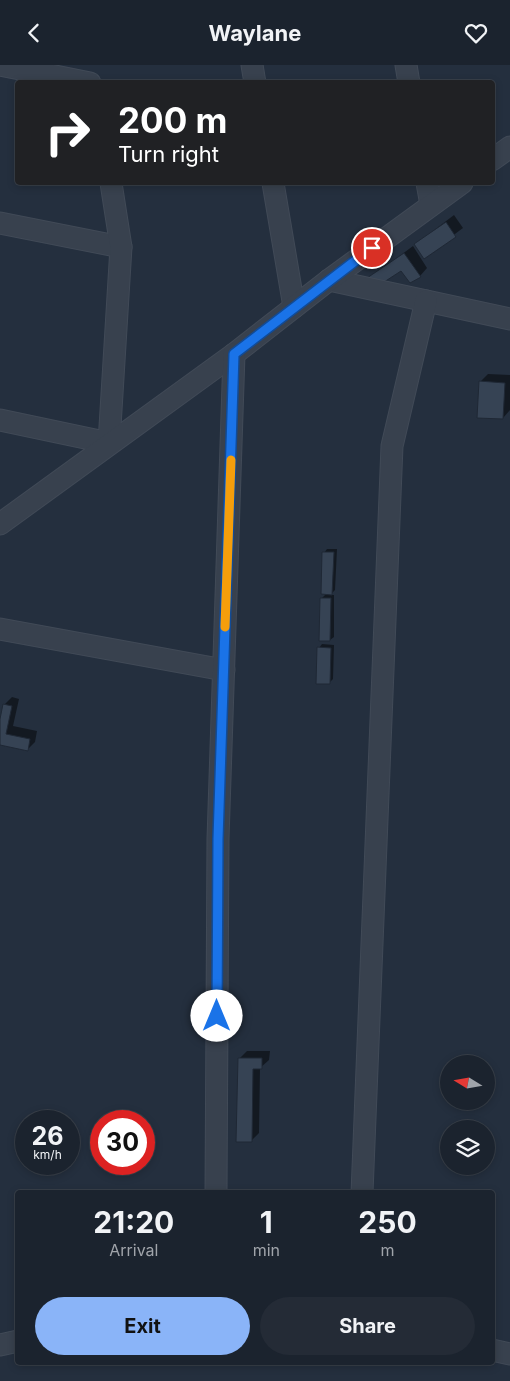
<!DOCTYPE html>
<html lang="en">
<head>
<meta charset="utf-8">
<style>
	:root { --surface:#1b232e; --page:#242b36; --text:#f1f3f6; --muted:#a0a4aa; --line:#39404a; --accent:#8ab4f8 }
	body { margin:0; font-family:Inter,sans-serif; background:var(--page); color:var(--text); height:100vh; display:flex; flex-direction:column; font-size:19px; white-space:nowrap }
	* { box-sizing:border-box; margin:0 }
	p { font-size:16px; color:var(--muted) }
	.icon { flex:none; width:28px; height:28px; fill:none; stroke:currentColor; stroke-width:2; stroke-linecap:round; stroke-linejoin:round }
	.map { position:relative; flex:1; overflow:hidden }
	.sheet { position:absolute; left:15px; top:1125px; width:480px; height:175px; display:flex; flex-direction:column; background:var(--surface); border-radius:5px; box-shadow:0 2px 8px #0003,0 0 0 1px var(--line) }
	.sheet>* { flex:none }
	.banner { position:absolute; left:15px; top:15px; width:480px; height:105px; border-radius:5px; box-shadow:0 2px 8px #0003,0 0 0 1px var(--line); background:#202124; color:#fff; overflow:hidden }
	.needle { width:32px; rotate:281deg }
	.fabs { position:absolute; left:440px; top:990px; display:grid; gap:10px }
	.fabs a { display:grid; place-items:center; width:55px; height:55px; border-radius:50%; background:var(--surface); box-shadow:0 2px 8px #0003,0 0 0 1px var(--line); font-size:25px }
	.speed { position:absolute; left:15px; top:1045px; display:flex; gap:10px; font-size:25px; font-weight:700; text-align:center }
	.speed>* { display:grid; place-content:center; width:65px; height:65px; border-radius:50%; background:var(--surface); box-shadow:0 2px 8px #0003,0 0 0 1px var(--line); line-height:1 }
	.speed small { font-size:12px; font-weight:400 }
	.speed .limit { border:8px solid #d22; background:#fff; color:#111 }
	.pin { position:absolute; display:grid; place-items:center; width:42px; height:42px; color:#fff; margin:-21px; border:2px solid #fff; border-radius:50%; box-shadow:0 1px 5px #0007 }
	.me { position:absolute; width:55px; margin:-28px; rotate:0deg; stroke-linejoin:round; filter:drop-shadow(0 0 4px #0008) }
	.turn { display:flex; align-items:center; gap:18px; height:105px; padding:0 20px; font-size:22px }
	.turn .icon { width:65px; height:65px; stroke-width:2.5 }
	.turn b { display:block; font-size:35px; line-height:42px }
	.eta { display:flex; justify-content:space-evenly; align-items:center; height:85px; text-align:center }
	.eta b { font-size:30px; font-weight:700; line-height:35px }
	.action { display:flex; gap:10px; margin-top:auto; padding:10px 20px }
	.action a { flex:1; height:58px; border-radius:30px; background:var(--accent); color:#111; font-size:20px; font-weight:700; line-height:58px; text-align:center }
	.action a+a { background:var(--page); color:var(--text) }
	header { display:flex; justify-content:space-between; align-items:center; height:65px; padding:0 20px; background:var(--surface); font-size:22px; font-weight:700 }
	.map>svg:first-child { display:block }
</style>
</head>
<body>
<header><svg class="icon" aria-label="back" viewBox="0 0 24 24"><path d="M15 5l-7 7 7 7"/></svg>Waylane<svg class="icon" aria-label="heart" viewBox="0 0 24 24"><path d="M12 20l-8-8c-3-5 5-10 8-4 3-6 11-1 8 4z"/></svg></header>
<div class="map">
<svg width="510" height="1316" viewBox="0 0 510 1316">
	<rect width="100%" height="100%" fill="#242f3e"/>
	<g fill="#0007">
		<polygon points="454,150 463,163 424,192 416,179"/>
		<polygon points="413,181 427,203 420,211 402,204 370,213"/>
		<polygon points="488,309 510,310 510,345 503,353 480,317"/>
		<polygon points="327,484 337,484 335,525 330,530 334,530 334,572 330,575 321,534 327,528 324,488"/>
		<polygon points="322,579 334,580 333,614 329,618 319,583"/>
		<polygon points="12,632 19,634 13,661 37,666 35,677 27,685 0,679 0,660 4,640"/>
		<polygon points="247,986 270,986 269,995 260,1003 259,1068 252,1075 239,994"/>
	</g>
	<g fill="#364354" stroke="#1f2835">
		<polygon points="446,157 456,172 424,194 414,179"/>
		<polygon points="404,188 421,212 410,218 401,206 381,219 367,213"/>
		<polygon points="479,316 505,318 503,354 477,353"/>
		<polygon points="322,487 334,487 332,530 321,529"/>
		<polygon points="320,533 331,533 330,576 319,576"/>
		<polygon points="317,582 331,583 330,619 316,619"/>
		<polygon points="3,639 12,641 6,669 30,674 28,686 0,680 0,654"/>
		<polygon points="238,993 262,993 262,1004 253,1004 252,1077 236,1077"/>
	</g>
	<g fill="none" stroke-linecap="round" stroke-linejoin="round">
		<defs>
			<g id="minor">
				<polyline points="0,0 90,18"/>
				<polyline points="252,0 255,18"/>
				<polyline points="406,0 409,18"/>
				<polyline points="492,95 510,82"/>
				<polyline points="273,118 294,242"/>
				<polyline points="427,118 431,140"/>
				<polyline points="0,158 121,182"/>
				<polyline points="329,215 510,254"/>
				<polyline points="0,355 109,378 121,182 111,118"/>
				<polyline points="0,459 234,289 329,215 462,118"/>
				<polyline points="0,564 224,605"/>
				<polyline points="216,1128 218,774 234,289"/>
				<polyline points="362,1128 392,381 426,236"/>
				<polyline points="0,1280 18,1276"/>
				<polyline points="492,1285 510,1289"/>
			</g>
		</defs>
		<use href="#minor" stroke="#414a57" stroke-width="23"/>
		<use href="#minor" stroke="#38414e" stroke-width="21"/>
	</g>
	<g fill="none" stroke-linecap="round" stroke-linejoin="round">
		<defs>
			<polyline id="route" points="217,951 218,774 234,289 372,183"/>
		</defs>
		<use href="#route" stroke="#114b97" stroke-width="12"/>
		<use href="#route" stroke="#1a73e8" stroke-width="9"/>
		<polyline stroke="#f59e0b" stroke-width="9" points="225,562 231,395"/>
	</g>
</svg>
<div class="fabs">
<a><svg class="needle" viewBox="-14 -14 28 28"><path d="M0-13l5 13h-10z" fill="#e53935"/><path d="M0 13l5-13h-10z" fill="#a0a4aa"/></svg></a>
<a><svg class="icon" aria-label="layers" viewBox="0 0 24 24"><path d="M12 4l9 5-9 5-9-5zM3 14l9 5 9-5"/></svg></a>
</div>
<div class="speed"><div>26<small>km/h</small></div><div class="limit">30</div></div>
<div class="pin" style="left:372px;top:183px;background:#d93025"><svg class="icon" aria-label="arrive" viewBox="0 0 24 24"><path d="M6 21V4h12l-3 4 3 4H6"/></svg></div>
<svg class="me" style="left:217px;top:951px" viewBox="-20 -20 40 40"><circle r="19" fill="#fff"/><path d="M0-13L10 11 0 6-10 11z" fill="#1a73e8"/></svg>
<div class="banner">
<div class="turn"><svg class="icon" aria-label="right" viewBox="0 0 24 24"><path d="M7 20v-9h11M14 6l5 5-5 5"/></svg><div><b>200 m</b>Turn right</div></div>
</div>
<section class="sheet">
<div class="eta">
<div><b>21:20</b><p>Arrival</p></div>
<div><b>1</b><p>min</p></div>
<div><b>250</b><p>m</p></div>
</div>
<div class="action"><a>Exit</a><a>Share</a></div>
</section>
</div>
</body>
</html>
